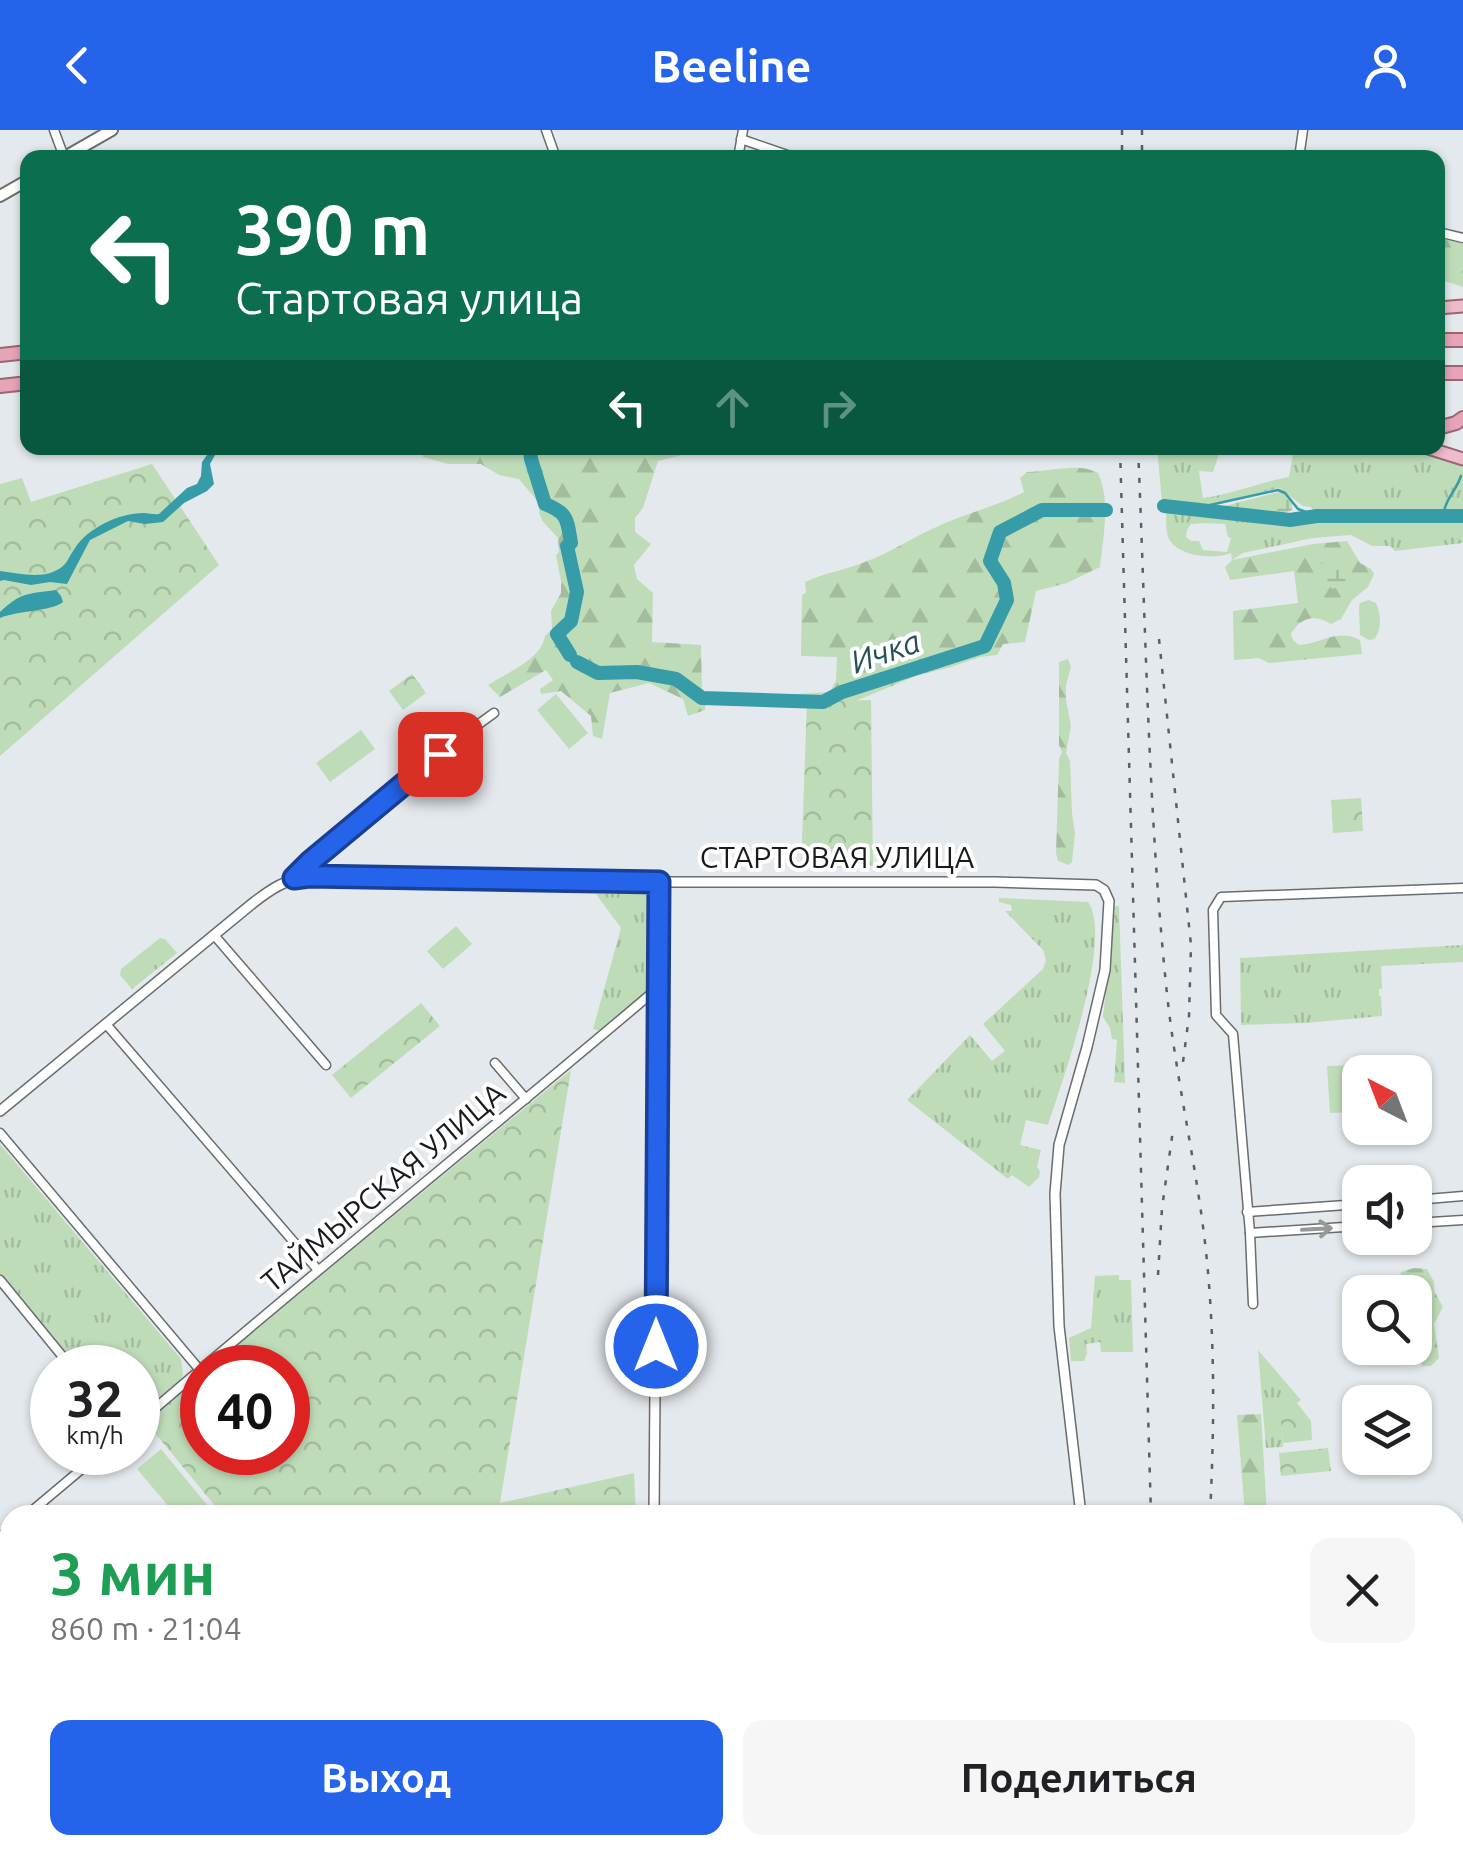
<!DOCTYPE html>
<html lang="ru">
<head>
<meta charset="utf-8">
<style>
	:root { --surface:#fff; --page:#f6f6f6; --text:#202124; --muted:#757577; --accent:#2563eb }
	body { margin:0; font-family:Ubuntu,sans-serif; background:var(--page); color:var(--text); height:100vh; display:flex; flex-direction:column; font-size:38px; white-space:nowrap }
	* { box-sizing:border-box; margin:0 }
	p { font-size:32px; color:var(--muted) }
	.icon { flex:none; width:55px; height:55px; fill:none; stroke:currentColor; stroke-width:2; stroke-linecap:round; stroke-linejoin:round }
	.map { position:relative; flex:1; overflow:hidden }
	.side { position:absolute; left:0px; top:1375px; width:1465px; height:350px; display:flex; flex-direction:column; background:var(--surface); border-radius:30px 30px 0 0; box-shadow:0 2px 8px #0004 }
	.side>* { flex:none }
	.hud { position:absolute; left:20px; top:20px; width:1425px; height:305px; border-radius:20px; box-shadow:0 2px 8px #0004; background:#0b6e4f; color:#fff; overflow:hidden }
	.needle { width:65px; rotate:318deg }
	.buttons { position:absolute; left:1342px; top:925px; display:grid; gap:20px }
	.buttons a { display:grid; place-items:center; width:90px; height:90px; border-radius:20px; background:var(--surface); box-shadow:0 2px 8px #0004; font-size:50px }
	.speed { position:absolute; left:30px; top:1215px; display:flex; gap:20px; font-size:50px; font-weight:700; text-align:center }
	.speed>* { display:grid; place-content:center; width:130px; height:130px; border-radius:50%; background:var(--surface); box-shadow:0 2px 8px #0004; line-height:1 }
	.speed small { font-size:25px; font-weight:400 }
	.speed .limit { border:15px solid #d22; background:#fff; color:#111 }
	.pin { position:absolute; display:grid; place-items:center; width:85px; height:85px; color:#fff; margin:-42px; border-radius:20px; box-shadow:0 5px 15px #0006 }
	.me { position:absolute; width:110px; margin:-55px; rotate:0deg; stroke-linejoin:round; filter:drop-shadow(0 0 8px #0008) }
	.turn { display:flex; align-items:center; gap:35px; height:210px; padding:0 50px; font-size:45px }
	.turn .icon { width:130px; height:130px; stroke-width:2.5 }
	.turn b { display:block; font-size:70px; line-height:85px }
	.lanes { display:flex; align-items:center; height:95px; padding:0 50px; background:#0003; justify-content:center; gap:50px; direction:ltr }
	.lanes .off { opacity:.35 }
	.round { display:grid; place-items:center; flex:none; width:105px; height:105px; border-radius:20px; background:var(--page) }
	.headline { display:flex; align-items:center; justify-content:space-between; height:170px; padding:0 50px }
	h1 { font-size:60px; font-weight:600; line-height:75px; color:#1e9e55 }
	.button { display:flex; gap:20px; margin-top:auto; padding:20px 50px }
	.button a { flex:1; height:115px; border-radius:20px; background:var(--accent); color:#fff; font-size:40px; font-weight:600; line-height:115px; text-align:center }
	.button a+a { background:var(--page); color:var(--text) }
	header { display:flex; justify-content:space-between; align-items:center; height:130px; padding:0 50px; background:var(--accent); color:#fff; font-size:45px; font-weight:600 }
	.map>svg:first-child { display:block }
</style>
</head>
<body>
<header><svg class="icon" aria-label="back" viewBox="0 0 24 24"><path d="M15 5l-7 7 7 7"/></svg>Beeline<svg class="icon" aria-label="person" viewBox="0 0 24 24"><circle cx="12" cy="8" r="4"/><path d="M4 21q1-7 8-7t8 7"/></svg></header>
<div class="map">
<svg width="1463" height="1725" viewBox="0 0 1463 1725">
	<defs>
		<pattern id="grass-tufts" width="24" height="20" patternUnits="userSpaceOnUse" patternTransform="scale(2.5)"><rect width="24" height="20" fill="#bfdcb8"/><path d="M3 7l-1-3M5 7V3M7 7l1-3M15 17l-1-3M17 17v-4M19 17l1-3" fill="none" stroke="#a3bc9e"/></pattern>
		<pattern id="forest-firs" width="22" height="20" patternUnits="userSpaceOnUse" patternTransform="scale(2.5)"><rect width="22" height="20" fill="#bfdcb8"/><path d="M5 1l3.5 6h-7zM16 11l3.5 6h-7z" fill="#a3bc9e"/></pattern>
		<pattern id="wetland-marsh" width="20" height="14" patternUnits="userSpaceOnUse" patternTransform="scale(2.5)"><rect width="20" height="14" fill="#bfdcb8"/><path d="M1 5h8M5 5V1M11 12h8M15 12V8" fill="none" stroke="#a3bc9e"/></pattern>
		<pattern id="park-crowns" width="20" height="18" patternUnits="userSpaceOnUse" patternTransform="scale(2.5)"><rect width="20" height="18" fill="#bfdcb8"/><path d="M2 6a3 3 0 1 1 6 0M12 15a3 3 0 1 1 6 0" fill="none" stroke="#a3bc9e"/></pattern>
	</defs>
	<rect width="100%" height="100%" fill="#e4e9ed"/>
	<g fill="url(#grass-tufts)" fill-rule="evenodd">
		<path d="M1157 318H1221L1213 342 1199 341 1203 368C1233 364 1260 352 1289 347L1293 324 1266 318H1403L1463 337V413L1395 421 1390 416H1372L1351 405 1312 408 1243 423 1232 430 1231 423C1215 430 1176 427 1168 407 1166 400 1166 389 1166 381L1228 387 1231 390 1290 397 1311 394 1316 386 1311 377 1303 376 1279 358 1192 379 1164 376 1162 372ZM1204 393 1225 394 1228 407 1231 408 1227 422 1203 420 1199 411H1191L1186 407 1187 400 1191 394Z"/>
		<polygon points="596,764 647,764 655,770 647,828 649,860 600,901 593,899 621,798"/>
		<path d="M999 768 1088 772C1114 808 1062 952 1048 995L1026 990 1020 1015 1041 1020 1037 1037 1040 1041 1039 1047 1029 1057 1012 1045 1008 1049 907 970 970 905 992 931 1005 921 983 894 1043 839 1046 830 1043 820 1005 781H1012L1011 775 999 772Z"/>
		<polygon points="1115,776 1119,776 1125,953 1114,952 1117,910 1112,909 1110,898 1103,887"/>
		<polygon points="160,808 165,809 177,823 132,859 120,845 121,839"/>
		<polygon points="1463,815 1463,832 1381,836 1382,859 1379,859 1379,866 1381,866 1382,886 1306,893 1241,895 1240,828"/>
		<polygon points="0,1014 181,1229 183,1245 180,1250 138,1286 138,1238 76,1237 0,1146"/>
		<polygon points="1119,1145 1119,1150 1131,1150 1133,1222 1101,1222 1100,1212 1086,1214 1087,1224 1084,1231 1071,1231 1069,1208 1091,1198 1095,1146"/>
		<polygon points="1258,1220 1301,1270 1297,1273 1280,1275 1283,1317 1266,1318"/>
	</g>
	<g fill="url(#forest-firs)">
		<polygon points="1438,108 1463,113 1463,157 1448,152 1438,152"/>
		<path d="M421 318H679L684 319 682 325 658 331 643 378 635 388V402L651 414 634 435 637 449 653 463 652 512 701 515 702 564 780 565 830 562 836 550 837 527 801 526 802 465 806 463 805 452C824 443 845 440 865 432 892 422 916 405 943 394 970 382 998 376 1024 362L1020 348 1027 342C1050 342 1077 332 1098 343 1111 371 1103 407 1100 437L1067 453 1036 461 1025 512 1003 514 997 525 980 527 951 537 916 546 858 570 839 593 819 591 806 572 706 569 705 580 688 586 683 569 649 553 610 563 602 609 593 606 591 586 561 561 541 564 540 559 553 550 546 540 500 567 488 555C506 543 541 530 545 506L552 499 551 481 561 463V451L556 425 559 422 558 408C547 395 537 390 539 373L519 349 499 345 481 334H448L423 327Z"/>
		<path d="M1347 411 1360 433 1371 439 1374 444 1368 457 1352 470 1341 489 1331 494C1314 484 1301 487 1291 504L1293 510 1299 515C1320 514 1338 498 1360 510L1362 524 1269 533 1259 528 1234 530 1233 481 1298 473 1294 441 1230 450 1225 437 1232 430 1313 414Z"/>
		<polygon points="1068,529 1071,537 1066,555 1066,570 1071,596 1066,623 1070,631 1072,683 1075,703 1072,732 1069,735 1058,731 1056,723 1059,629 1062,622 1059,615 1059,532"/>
		<polygon points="1414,1138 1427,1139 1434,1152 1434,1161 1443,1177 1434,1194 1439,1228 1431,1236 1423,1236 1410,1218 1415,1218 1415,1162 1399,1162 1401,1142"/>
		<polygon points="1261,1284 1267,1385 1245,1385 1237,1285"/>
	</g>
	<g fill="url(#wetland-marsh)">
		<path d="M1279 362H1284L1292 370V380C1271 390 1232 382 1209 380Z"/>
		<path d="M1330 426 1339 427 1347 437 1345 453 1333 459C1323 452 1319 446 1320 434Z"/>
	</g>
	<g fill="url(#park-crowns)">
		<polygon points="152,334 219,435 0,626 0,354 22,348 31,372"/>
		<polygon points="412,544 426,563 403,580 389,561"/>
		<polygon points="871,570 873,736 801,739 807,572"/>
		<polygon points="1361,668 1363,701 1333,703 1331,670"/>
		<polygon points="421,873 440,896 351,968 332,945"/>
		<polygon points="571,940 500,1373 634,1343 636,1385 207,1385 216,1377 145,1291 202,1244 202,1322 288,1322 288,1238 210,1237"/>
		<polygon points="1297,1273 1311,1291 1312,1310 1283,1313 1279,1274"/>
		<polygon points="1328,1318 1331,1341 1281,1346 1279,1323"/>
		<polygon points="228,1715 634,1715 634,1725 216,1725"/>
	</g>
	<g fill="#bfdcb8">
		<path d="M1369 470 1376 473C1381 484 1382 501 1374 509L1369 510 1360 505 1359 477 1360 473Z"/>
		<polygon points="556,564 588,603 569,619 537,580"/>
		<polygon points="361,600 375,619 330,652 316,633"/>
		<polygon points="456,796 472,814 443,839 427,821"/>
		<polygon points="1378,934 1379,942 1360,942 1360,982 1330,983 1327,936"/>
		<polygon points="161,1319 208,1376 198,1385 176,1385 137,1339"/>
	</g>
	<g fill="#359ca8">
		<path d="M212 318H219L210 334 214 354 207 361 184 373 163 392 145 394 128 391 90 410 67 454 50 452 31 455 4 450 0 451V441C18 443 38 449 55 441 67 436 68 428 75 418 88 398 119 383 144 383 149 383 154 385 159 384L187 358 197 354 201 346 202 332Z"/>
		<path d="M56 460 61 466 63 472C50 482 19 480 0 488V482C21 462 28 464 56 460Z"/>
	</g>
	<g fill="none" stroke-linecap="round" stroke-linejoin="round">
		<g stroke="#359ca8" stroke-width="2.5">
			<polyline points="1192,379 1278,360 1285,363 1298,379 1317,386"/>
			<path d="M1444 386C1443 372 1456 361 1461 346"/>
		</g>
		<g stroke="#359ca8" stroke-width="14">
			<path d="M530 318 531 329 545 374C568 383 567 389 571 413L567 416 577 462 571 491 557 504 570 525"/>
			<polyline points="1164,376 1290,390 1317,386 1463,386"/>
			<polyline points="577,532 598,543 637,542 676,549 702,568 823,572 842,562 985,516 1007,470 1004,453 990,431 1000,402 1042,380 1106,380"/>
		</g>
		<defs>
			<g id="minor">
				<polyline points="54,0 64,27"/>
				<polyline points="546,0 556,28"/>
				<polyline points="741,9 796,28"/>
				<polyline points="738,28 743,0"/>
				<polyline points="1299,28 1303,0"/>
				<polyline points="1438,102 1463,108"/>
				<polyline points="294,748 309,732 458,609 494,583"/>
				<polyline points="214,805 326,935"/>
				<polyline points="106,894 318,1140"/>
				<polyline points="495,933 526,969"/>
				<polyline points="0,1003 199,1239"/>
				<polyline points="1415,1070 1463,1066"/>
				<polyline points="1247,1082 1360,1074"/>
				<polyline points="1415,1093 1463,1090"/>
				<polyline points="1250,1103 1360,1096"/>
				<polyline points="0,1150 72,1238"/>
				<polyline points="1253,1174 1250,1103 1233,904 1216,885 1213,780 1221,767 1463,758"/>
				<path d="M138 1293C309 1145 486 1004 659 857"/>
				<polyline points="27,1385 102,1322"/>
				<polyline points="0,1407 10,1399"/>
				<polyline points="0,1552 10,1565"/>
				<polyline points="142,1721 146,1725"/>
				<polyline points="199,1725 211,1715"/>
			</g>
			<g id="tertiary">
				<path d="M0 981 253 773C271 759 286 749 309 746L659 752H995L1096 755 1104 760 1109 771 1105 840 1087 917 1059 1015 1055 1064 1059 1196 1081 1385"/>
				<polyline points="654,1385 659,752"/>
				<polyline points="1106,1715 1106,1725"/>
				<polyline points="654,1725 654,1715"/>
			</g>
			<g id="secondary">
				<polyline points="63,28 112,0"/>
				<polyline points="0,66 28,50"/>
			</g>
			<g id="primary">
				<polyline points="1438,178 1463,176"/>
				<polyline points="1428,318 1463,329"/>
			</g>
			<g id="trunk">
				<polyline points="1438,210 1463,210"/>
				<polyline points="0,225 28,222"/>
				<polyline points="1438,243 1463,243"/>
				<polyline points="0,256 28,253"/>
				<polyline points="1438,298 1456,293 1463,288"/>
			</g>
		</defs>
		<use href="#minor" stroke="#686d70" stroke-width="11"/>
		<use href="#tertiary" stroke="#686d70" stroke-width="12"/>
		<use href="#secondary" stroke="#686d70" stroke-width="14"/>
		<use href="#primary" stroke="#9b6575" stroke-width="15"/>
		<use href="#trunk" stroke="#9b6575" stroke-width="16"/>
		<use href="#minor" stroke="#fff" stroke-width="8"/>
		<use href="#tertiary" stroke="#fff" stroke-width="9"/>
		<use href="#secondary" stroke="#fff" stroke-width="10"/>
		<use href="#primary" stroke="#edbbca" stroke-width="11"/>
		<use href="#trunk" stroke="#e7a4b8" stroke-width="12"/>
		<g stroke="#5c5f61" stroke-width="2.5" stroke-dasharray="5 10" stroke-linecap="butt">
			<polyline points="1122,0 1122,28"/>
			<polyline points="1142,0 1142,28"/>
			<polyline points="1120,318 1151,1385"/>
			<path d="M1138 318C1146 499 1148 683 1167 864 1177 957 1200 1049 1208 1142 1215 1223 1214 1304 1210 1385"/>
			<polyline points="1159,509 1191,815 1189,886 1183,932"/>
			<polyline points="1158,1145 1162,1078 1173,1000"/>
			<polyline points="1159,1715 1159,1725"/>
			<polyline points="1187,1725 1187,1715"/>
		</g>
	</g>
	<defs><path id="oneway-shaft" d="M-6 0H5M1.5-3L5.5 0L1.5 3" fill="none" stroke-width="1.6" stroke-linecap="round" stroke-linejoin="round" transform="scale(2.5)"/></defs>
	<use stroke="#979898" href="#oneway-shaft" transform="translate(1317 1099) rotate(-3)"/>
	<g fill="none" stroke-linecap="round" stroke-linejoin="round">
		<defs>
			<polyline id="route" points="440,624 310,732 294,748 309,746 659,752 656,1216"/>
		</defs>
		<use href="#route" stroke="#184099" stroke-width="25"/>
		<use href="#route" stroke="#2563eb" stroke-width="18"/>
	</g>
	<g text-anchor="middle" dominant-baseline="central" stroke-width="8" stroke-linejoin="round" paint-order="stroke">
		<g font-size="30" fill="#181a1b" stroke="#fff">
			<text x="837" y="727">СТАРТОВАЯ УЛИЦА</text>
			<text transform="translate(383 1057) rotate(-40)">ТАЙМЫРСКАЯ УЛИЦА</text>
		</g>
		<g font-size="32" font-style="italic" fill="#245056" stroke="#fff">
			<text transform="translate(885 521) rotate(-19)">Ичка</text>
		</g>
	</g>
</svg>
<div class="buttons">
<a><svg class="needle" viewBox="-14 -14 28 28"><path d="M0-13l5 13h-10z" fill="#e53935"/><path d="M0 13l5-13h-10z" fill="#757577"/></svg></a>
<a><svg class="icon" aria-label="sound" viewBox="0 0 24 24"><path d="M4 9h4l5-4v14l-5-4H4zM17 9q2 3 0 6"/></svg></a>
<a><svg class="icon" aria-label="search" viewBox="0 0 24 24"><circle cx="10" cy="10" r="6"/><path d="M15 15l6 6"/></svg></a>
<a><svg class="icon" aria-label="layers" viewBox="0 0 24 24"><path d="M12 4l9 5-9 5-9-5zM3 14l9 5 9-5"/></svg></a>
</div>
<div class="speed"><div>32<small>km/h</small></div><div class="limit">40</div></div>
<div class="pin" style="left:440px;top:624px;background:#d93025"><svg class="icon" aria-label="arrive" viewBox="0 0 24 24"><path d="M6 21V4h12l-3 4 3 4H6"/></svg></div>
<svg class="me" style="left:656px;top:1216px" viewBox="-20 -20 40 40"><circle r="17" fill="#2563eb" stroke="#fff" stroke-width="3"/><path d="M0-11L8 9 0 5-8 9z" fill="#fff"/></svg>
<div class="hud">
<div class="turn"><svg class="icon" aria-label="left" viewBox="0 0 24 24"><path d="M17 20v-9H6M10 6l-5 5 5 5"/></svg><div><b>390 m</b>Стартовая улица</div></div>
<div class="lanes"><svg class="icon" aria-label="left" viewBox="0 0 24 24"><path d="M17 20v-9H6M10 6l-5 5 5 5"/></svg><svg class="icon off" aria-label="ahead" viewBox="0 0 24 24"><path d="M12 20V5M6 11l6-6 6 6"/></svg><svg class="icon off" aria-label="right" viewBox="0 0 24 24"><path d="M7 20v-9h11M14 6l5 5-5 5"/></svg></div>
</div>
<section class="side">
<div class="headline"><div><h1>3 мин</h1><p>860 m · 21:04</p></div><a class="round"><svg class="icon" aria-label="close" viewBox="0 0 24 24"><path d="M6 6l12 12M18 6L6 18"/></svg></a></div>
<div class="button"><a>Выход</a><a>Поделиться</a></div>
</section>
</div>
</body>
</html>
